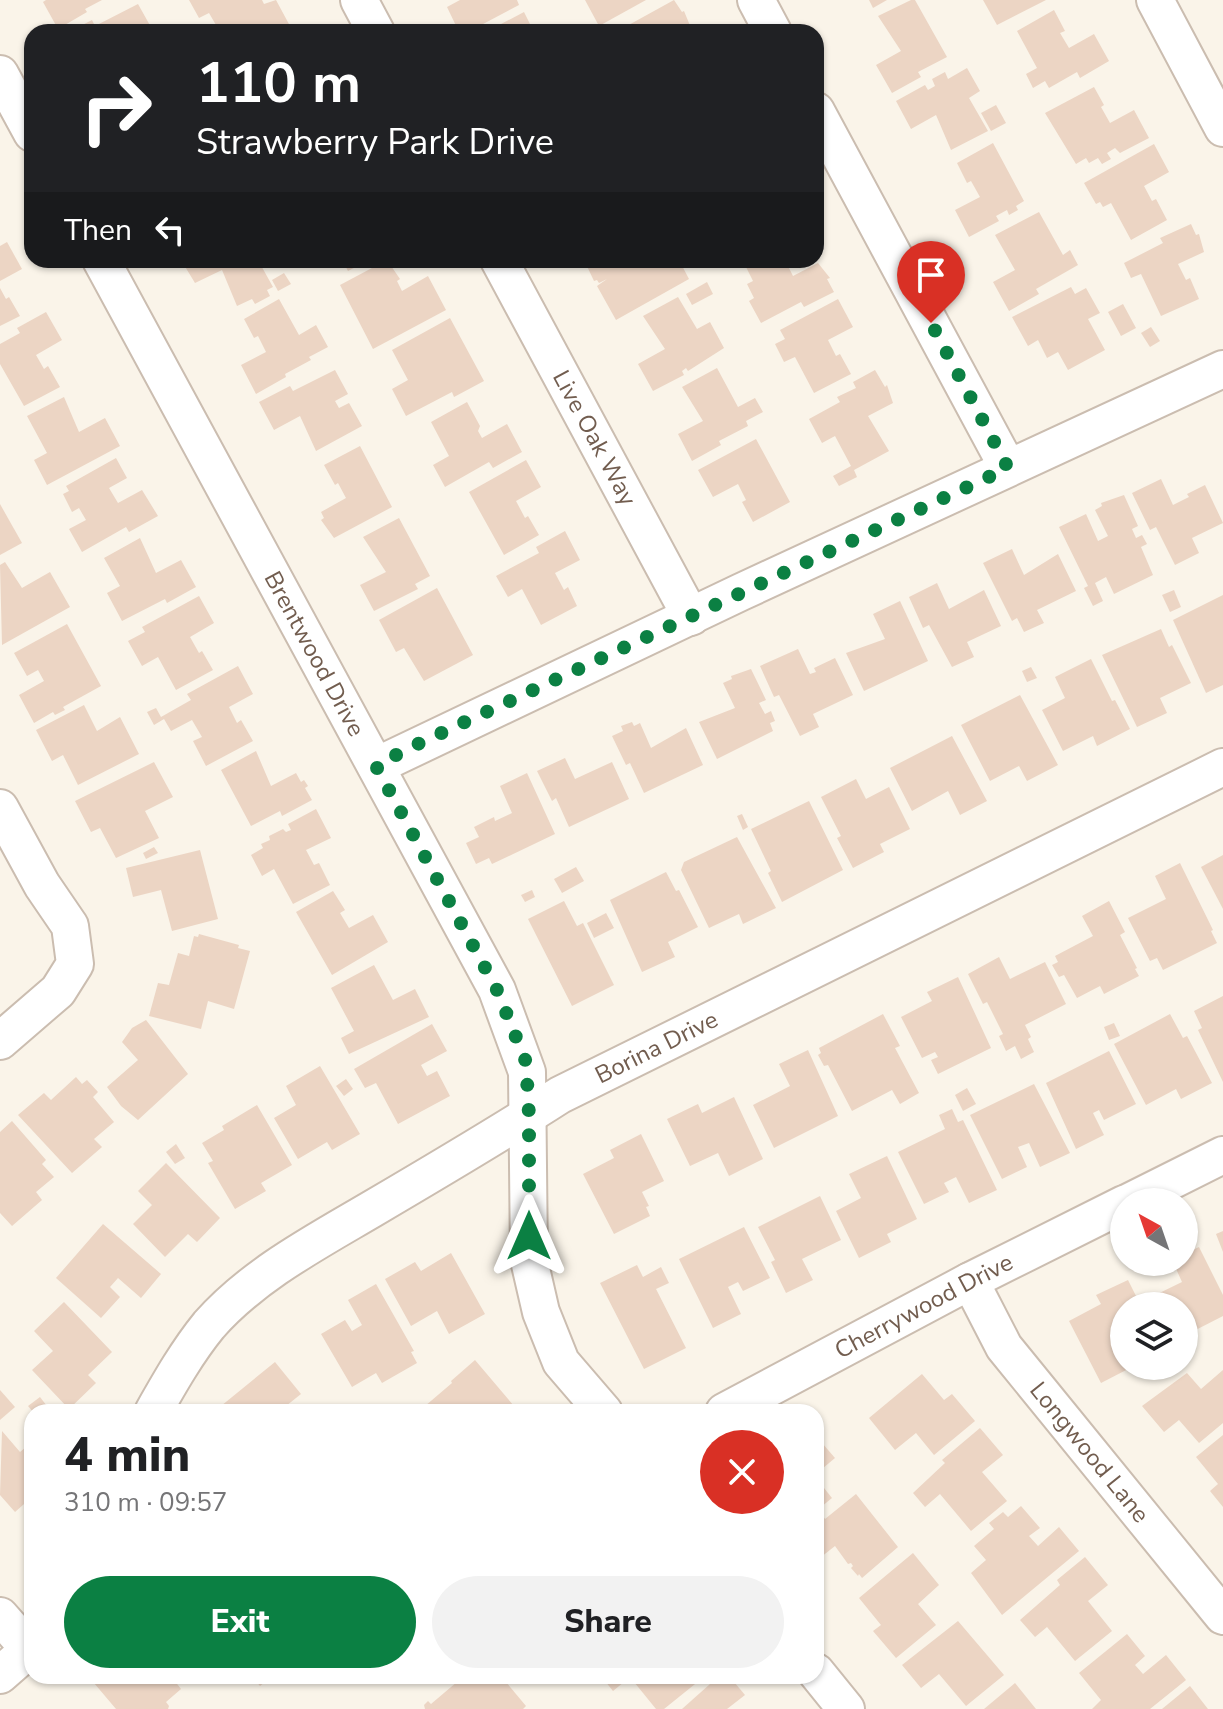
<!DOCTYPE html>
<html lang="en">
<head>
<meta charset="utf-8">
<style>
	:root { --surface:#fff; --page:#f2f2f2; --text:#202124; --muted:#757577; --accent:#0b8043 }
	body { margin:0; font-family:"Nunito Sans",sans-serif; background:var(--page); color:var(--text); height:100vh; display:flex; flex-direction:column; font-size:30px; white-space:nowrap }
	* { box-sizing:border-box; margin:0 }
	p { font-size:26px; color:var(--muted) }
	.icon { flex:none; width:44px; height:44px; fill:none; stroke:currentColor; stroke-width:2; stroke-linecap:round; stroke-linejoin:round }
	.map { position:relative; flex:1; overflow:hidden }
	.sheet { position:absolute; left:24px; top:1404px; width:800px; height:280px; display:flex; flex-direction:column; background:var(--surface); border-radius:24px; box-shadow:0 2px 6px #0004 }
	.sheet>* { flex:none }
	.guide { position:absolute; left:24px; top:24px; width:800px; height:244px; border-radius:24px; box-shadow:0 2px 6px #0004; background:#202124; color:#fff; overflow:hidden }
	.needle { width:52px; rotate:320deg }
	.buttons { position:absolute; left:1110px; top:1188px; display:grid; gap:16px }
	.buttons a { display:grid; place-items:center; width:88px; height:88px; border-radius:50%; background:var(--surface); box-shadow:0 2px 6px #0004; font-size:40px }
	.pin { position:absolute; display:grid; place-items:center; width:68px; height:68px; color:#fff; margin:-82px -34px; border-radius:50% 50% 50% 0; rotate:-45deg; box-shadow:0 0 8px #0007 }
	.pin .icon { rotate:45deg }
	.me { position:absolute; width:88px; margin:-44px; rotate:0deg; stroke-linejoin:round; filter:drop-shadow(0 0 6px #0008) }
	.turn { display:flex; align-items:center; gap:28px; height:168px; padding:0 40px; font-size:36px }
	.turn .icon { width:104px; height:104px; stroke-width:2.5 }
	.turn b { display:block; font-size:56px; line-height:68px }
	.then { display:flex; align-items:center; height:76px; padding:0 40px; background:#0003; gap:16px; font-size:30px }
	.round { display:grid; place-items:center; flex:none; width:84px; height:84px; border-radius:42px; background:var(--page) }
	.headline { display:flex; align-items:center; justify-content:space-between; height:136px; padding:0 40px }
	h1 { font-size:48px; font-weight:800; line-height:60px }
	.button { display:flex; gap:16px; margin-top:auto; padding:16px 40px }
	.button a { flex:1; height:92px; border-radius:48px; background:var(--accent); color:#fff; font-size:32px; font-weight:800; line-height:92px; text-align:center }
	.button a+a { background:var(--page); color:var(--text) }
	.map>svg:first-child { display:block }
</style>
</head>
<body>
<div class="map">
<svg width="1223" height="1709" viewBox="0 0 1223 1709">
	<rect width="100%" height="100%" fill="#faf4e9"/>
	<g fill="#ecd5c4">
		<polygon points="46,0 102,0 85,9 87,12 58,29 43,2"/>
		<polygon points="189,0 262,0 264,4 276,0 290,26 279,32 203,32 216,25 209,13 199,18"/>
		<polygon points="460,0 517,0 519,5 468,32 459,32 447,7"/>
		<polygon points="585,0 646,0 599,26"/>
		<polygon points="674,0 682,12 684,11 691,28 683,32 627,32 625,27"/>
		<polygon points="869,0 887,0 873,8"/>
		<polygon points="911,0 915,0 947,57 918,72 921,77 892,93 876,65 901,51 878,16"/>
		<polygon points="983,0 1046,0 997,25"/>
		<polygon points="138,4 152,29 146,32 69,32 92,20 95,26"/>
		<polygon points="1054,10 1065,31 1060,33 1069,48 1094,34 1109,61 1080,78 1077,72 1049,88 1045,81 1033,88 1026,74 1037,68 1017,31"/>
		<polygon points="524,12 534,32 486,32"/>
		<polygon points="967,68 980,91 969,98 988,131 951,150 936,115 911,129 896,101 925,85 928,90 935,86 932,79 945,72 948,79"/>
		<polygon points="1094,87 1104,105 1101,107 1110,123 1134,110 1149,138 1120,153 1115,148 1107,153 1111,159 1102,164 1098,158 1089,163 1086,158 1076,164 1045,113"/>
		<polygon points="996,105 1006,123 991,131 981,113"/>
		<polygon points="993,143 1024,201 1016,206 1018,210 1009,215 1007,210 996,216 999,221 969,237 955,210 980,197 971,181 967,183 957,163"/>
		<polygon points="1154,144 1169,172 1144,186 1152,201 1156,199 1167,220 1131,240 1111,203 1103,207 1100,202 1096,204 1084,183"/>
		<polygon points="1039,212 1063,255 1070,250 1078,265 1036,289 1039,294 1009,311 993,282 1015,270 995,235"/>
		<polygon points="1191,224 1196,235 1199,234 1204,252 1178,264 1186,280 1190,278 1199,299 1161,316 1141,274 1131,278 1124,263 1163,243 1160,238"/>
		<polygon points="7,242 22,269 0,281 0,246"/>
		<polygon points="181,260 258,260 273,287 267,290 270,296 255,304 252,299 237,306 222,270 195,283"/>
		<polygon points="342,260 369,260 348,271"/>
		<polygon points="387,260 400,279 397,281 402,291 428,276 446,310 373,349 340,285"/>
		<polygon points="584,260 679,260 689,279 616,320 597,286 607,279 599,283 597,280 594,281"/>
		<polygon points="799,260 788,266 793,276 818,263 830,278 827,279 834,292 804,307 801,302 761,323 749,301 754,298 747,284 753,281 743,261"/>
		<polygon points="284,273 291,284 278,291 272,280"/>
		<polygon points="707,282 713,294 692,305 686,294"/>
		<polygon points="1071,287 1075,294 1086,288 1100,313 1088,319 1105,350 1068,370 1058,352 1047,358 1038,340 1028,346 1012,317"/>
		<polygon points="0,288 6,299 9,297 20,316 0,326"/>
		<polygon points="678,297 697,329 710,322 724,348 688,371 686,368 682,371 684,375 653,391 638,364 665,349 643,316"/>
		<polygon points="279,299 299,335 316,325 328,347 309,357 311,360 285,374 286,377 256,394 241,365 266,352 258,336 254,338 244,319"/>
		<polygon points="838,299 853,327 828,340 836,356 840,354 851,374 814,393 795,357 784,362 775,344 785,339 780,330"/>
		<polygon points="1123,304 1136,328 1121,336 1108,312"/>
		<polygon points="46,312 62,340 36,355 44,369 48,366 60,387 24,406 0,364 0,344 20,333 17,328"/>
		<polygon points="450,318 484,381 454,397 452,392 406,416 392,389 408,380 392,350"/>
		<polygon points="1151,327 1160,341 1150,347 1141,333"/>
		<polygon points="717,368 738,407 755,398 763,412 746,421 748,426 719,441 721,445 692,461 678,434 703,421 682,387"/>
		<polygon points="335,370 348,394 335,401 339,408 349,403 362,426 316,451 300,416 274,430 259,402 290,386 293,391"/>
		<polygon points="875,370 885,387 887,385 893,403 868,416 889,451 854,470 857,477 839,486 833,476 851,466 835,436 822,443 809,419 840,402 837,397 856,388 853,382"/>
		<polygon points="64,397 79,432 105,418 120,446 47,485 34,460 47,453 27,416"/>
		<polygon points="467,402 480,426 478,431 482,438 507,424 522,452 493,468 489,462 445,487 433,465 449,456 431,422"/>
		<polygon points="756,439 790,502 753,522 742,502 746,500 738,484 713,497 698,470"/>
		<polygon points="360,446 392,507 334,538 321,520 324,518 321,512 346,498 338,483 335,485 324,465"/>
		<polygon points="116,458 127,478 109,488 118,503 142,490 158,516 129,532 126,527 82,552 69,529 86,520 79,508 72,512 63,494 69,491 66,486"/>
		<polygon points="526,460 541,487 516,501 525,518 528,516 539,535 504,555 469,492"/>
		<polygon points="1161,479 1173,505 1189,497 1187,494 1205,485 1223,523 1192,538 1199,553 1175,565 1156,527 1150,530 1132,493"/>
		<polygon points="1124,495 1138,526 1132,529 1136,538 1142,535 1147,544 1141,547 1153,575 1114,594 1106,577 1095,583 1103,601 1093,606 1084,588 1088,586 1059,527 1086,514 1098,541 1108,536 1095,510 1102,506 1101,503"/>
		<polygon points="0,504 22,543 0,555"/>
		<polygon points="399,518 430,576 415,584 418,589 374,611 360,585 386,572 363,537"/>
		<polygon points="565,531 580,560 555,573 564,590 568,587 577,606 541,625 522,589 508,597 496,576 539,553 536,547"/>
		<polygon points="140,538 156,573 181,560 196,587 167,603 165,599 122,621 107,593 120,586 104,558"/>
		<polygon points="1012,549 1024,575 1058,554 1076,591 1037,610 1044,623 1024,632 1017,618 1012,621 983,563"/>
		<polygon points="5,562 22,588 50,572 70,607 2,645 0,565"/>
		<polygon points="937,583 949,609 984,590 1001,626 967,642 974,657 952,667 929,625 923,628 909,597"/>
		<polygon points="437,588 473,655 424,681 404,648 396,652 379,620"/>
		<polygon points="1174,590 1181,607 1170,612 1162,595"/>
		<polygon points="1223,595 1223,685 1206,693 1173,620"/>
		<polygon points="199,596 214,623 190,637 199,653 202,651 213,670 176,690 158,657 142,666 128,641 145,632 142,627"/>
		<polygon points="900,601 928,661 864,691 846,653 885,639 873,614"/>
		<polygon points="67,624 101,686 63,707 65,710 55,715 53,712 34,723 19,695 44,681 38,670 27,676 14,653"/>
		<polygon points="1161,629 1169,647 1172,645 1191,683 1160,698 1167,713 1137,727 1102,655"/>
		<polygon points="798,649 810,674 816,672 814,668 835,658 853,695 813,714 819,727 800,736 779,695 774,697 760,666"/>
		<polygon points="1091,659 1112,701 1115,700 1130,729 1097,746 1093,736 1063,751 1042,710 1065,698 1055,677"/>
		<polygon points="238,666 253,694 229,707 237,723 241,720 253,741 206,766 193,741 202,737 192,720 171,731 164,719 154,725 147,712 156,708 161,717 191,700 187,694"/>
		<polygon points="1031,667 1037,678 1027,682 1022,671"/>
		<polygon points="751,669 766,700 759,703 765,714 771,711 775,721 770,723 773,731 717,759 699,722 735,708 723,683 732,679 731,676"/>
		<polygon points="1020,695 1058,765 1027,781 1019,766 990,781 961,725"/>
		<polygon points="84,705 97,731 120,717 139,754 78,785 63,755 52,761 36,730"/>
		<polygon points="632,722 634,726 640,723 651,748 686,728 703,765 644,793 630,763 626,765 612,736 623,731 621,726"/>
		<polygon points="952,736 987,801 960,815 948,791 912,811 890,768"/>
		<polygon points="256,751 271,786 296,773 301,782 304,780 308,786 305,788 312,800 282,816 280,811 251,826 221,770"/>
		<polygon points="565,758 575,779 612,762 629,799 569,827 556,798 552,801 537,771"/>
		<polygon points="154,762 173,797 145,811 159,838 116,858 100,828 91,832 75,801"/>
		<polygon points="527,773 555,834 492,864 489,858 476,864 466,843 479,837 474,827 494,817 495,821 512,813 500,786"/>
		<polygon points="856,779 866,799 889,787 910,829 880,844 884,852 853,868 837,838 841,836 821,797"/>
		<polygon points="809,801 843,870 782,902 768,873 771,871 751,829"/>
		<polygon points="316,809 331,838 306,850 314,865 319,863 330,885 293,904 274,869 262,876 251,855 263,848 261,844 270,840 269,836 283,829 286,832 291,830 288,824"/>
		<polygon points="742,814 748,827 743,830 737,816"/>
		<polygon points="737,837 776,908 743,924 739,914 709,928 681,870 684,862"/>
		<polygon points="154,847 158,853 146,859 143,853"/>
		<polygon points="200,850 218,919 172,931 161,890 133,897 126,868"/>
		<polygon points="1223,855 1223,909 1201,867"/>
		<polygon points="1180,863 1213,930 1211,931 1217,943 1163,970 1157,958 1150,961 1128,918 1166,899 1155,876"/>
		<polygon points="576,867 584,881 562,893 554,879"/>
		<polygon points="666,872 676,891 679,890 698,927 668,942 675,957 642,972 610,900"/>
		<polygon points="532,890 535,897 525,902 521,895"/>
		<polygon points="333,891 345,910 340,913 349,928 373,915 388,942 332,975 296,912"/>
		<polygon points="564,901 577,926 583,923 614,985 572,1006 528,919"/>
		<polygon points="1109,901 1125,932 1120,935 1137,968 1135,969 1139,976 1104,994 1100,986 1077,998 1064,975 1059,977 1052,965 1058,962 1055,956 1093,936 1082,916"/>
		<polygon points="606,913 614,928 594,938 587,923"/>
		<polygon points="199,934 239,945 238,948 250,951 234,1009 208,1001 201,1029 149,1016 158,983 169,985 178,953 189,956 194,936 198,937"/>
		<polygon points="999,957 1010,979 1045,962 1066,1004 1025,1025 1031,1037 1028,1039 1034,1052 1021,1059 1015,1046 1006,1051 999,1036 1003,1034 987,1002 983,1004 968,974"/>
		<polygon points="374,965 393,1000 415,989 429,1017 349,1054 341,1038 354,1031 331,988"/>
		<polygon points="958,977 991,1048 938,1074 931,1060 938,1057 935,1052 922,1058 901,1017 932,1001 927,992"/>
		<polygon points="1223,996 1223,1082 1198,1030 1202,1028 1194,1011"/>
		<polygon points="883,1014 900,1046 895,1048 919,1093 900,1104 892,1090 852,1111 828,1065 824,1066 818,1055 821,1053 819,1048"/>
		<polygon points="1170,1014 1183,1038 1187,1036 1212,1083 1181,1099 1176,1089 1146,1105 1114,1044"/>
		<polygon points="146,1020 188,1074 138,1120 121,1106 107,1087 138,1060 122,1042 132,1028"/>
		<polygon points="1114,1023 1120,1036 1109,1040 1104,1027"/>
		<polygon points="432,1024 447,1051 421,1065 427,1076 437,1071 450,1096 398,1124 376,1083 365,1088 354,1069"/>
		<polygon points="808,1050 838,1116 774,1148 753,1105 790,1086 779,1064"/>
		<polygon points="1109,1051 1136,1104 1104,1120 1099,1110 1093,1113 1104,1135 1076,1149 1046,1083"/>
		<polygon points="320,1066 360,1134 332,1150 327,1142 298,1159 274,1118 296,1105 286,1086"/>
		<polygon points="76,1077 82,1084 87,1080 98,1092 93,1097 114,1122 94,1139 102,1147 72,1173 18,1115 44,1093 51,1100"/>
		<polygon points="346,1079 353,1089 344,1096 336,1086"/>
		<polygon points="1034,1084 1070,1153 1040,1167 1029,1143 1018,1147 1027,1167 1002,1179 970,1115"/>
		<polygon points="967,1088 976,1104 963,1111 955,1095"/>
		<polygon points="734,1097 763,1159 729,1176 718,1153 690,1166 667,1119 698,1104 702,1113"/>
		<polygon points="257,1105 292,1165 261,1183 266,1191 235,1209 208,1163 213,1161 202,1143 224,1130 222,1126"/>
		<polygon points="952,1109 958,1122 963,1120 997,1190 969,1203 956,1177 944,1183 949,1192 924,1204 898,1152 945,1129 939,1115"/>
		<polygon points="12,1121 46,1160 42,1164 54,1177 36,1192 42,1200 12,1226 0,1213 0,1132"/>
		<polygon points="641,1134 664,1181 642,1192 649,1206 646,1207 650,1216 614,1234 583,1174 614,1158 610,1150"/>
		<polygon points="176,1144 185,1158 175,1164 166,1152"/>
		<polygon points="887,1156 917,1219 887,1234 891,1242 859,1258 836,1211 861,1198 849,1174"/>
		<polygon points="166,1163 220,1218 197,1242 188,1234 165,1257 133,1224 152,1205 138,1191"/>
		<polygon points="820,1196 841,1240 802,1259 813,1280 786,1293 771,1262 775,1260 758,1227"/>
		<polygon points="103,1224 161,1274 141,1298 118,1278 110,1287 120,1297 101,1318 56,1278"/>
		<polygon points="744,1227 770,1278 743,1291 738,1282 728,1287 741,1314 713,1328 679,1259"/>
		<polygon points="1223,1231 1223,1252 1216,1234"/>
		<polygon points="1199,1247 1223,1295 1223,1316 1184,1336 1184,1306 1151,1306 1147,1299 1182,1282 1173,1262 1184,1262 1184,1254"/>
		<polygon points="451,1253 485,1314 449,1334 437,1311 411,1326 385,1279 415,1262 421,1271"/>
		<polygon points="637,1265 643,1277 661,1267 669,1283 656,1289 686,1348 644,1369 600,1283"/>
		<polygon points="1128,1280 1141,1306 1124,1306 1124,1366 1134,1366 1101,1383 1069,1321 1101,1304 1096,1295"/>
		<polygon points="376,1284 414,1351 411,1352 417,1363 382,1383 376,1373 352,1387 321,1334 345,1320 352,1331 362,1325 348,1300"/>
		<polygon points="64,1302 112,1352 88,1375 96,1383 69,1409 32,1370 53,1351 34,1331"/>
		<polygon points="475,1360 519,1412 418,1412 452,1383 451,1381"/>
		<polygon points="275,1362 301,1394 281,1410 282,1412 226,1412 221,1406"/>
		<polygon points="1223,1370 1223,1423 1199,1443 1179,1420 1164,1432 1142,1406 1187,1373 1201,1389"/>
		<polygon points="922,1374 944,1400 952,1394 975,1421 934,1455 916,1433 895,1450 869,1418"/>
		<polygon points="0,1390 15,1407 0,1420"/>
		<polygon points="40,1397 50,1410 33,1412 28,1406"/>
		<polygon points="980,1428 1003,1455 982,1472 1007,1501 971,1531 940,1494 925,1507 913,1493 945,1463 942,1460"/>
		<polygon points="2,1431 20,1452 32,1442 32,1497 15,1512 0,1495"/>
		<polygon points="1223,1435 1223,1507 1210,1491 1218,1484 1196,1457"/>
		<polygon points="816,1436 835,1458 816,1474"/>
		<polygon points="816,1478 832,1498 816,1511"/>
		<polygon points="856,1494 898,1547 862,1578 859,1574 858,1576 851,1568 853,1566 851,1563 848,1564 835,1546 816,1561 816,1522 823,1516 825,1519"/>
		<polygon points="1021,1506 1040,1528 1029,1536 1038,1546 1059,1527 1079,1551 1002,1615 971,1573 986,1560 974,1546 994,1529 989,1523 1003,1512 1008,1517"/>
		<polygon points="913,1553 939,1585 918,1604 936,1625 896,1658 873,1631 881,1625 859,1598"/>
		<polygon points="1085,1557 1108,1585 1088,1601 1112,1631 1075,1661 1047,1627 1035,1637 1020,1620 1060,1585 1057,1580"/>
		<polygon points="958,1621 1004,1675 966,1706 939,1674 921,1688 902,1665"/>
		<polygon points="1127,1634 1145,1656 1135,1665 1143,1674 1166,1655 1186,1680 1150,1709 1092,1709 1101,1700 1079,1673"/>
		<polygon points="101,1676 171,1676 181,1689 166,1702 169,1706 168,1709 116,1709 94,1683"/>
		<polygon points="252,1676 272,1676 260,1686"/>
		<polygon points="464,1676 501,1676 526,1706 523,1709 425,1709 424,1705 428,1701 431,1704"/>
		<polygon points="601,1676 705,1676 664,1709 656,1709 630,1677 613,1691"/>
		<polygon points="719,1676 729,1676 745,1695 727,1709 682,1709"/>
		<polygon points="1015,1683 1036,1709 984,1709"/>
		<polygon points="1190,1686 1208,1709 1162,1709"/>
	</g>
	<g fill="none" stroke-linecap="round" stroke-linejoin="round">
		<defs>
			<g id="minor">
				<polyline points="359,0 376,32"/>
				<polyline points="756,0 773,32"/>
				<polyline points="1155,0 1223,128"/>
				<polyline points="0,74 32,133"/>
				<polyline points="816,111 1008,468"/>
				<path id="s1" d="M101 260 497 990 527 1072 529 1260 541 1312 561 1362 604 1412"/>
				<path id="s2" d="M499 260 691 617"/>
				<polyline points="376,766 741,592 1223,369"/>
				<polyline points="0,808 42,885 70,926 75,964 58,991 0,1041"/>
				<polyline points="1129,1202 1223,1155"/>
				<path id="s3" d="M970 1281 1004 1347 1223 1616"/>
				<path id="s4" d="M153 1412C170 1382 187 1352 209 1325 253 1275 316 1242 372 1209 435 1172 498 1135 560 1095L1223 767"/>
				<path id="s5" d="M724 1412 970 1281 1124 1204"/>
				<polyline points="0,1616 30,1650"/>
				<polyline points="816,1672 846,1709"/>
				<polyline points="0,1675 32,1647"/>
			</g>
		</defs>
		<use href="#minor" stroke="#cbbdb0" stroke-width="40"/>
		<use href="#minor" stroke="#fff" stroke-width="36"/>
	</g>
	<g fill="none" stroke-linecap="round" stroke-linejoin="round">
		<polyline stroke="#0b8043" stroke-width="14" stroke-dasharray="0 25.2" points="529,1236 529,1115 526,1062 497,990 376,766 405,750 1008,468 931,323"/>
	</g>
	<g text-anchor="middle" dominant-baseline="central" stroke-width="6" stroke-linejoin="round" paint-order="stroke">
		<g font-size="24" fill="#725d4f" stroke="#fdf8ef">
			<text stroke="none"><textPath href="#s2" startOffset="202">Live Oak Way</textPath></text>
			<text stroke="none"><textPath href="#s1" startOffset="448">Brentwood Drive</textPath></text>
			<text stroke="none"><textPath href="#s4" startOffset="632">Borina Drive</textPath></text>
			<text stroke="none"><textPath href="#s5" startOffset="226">Cherrywood Drive</textPath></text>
			<text stroke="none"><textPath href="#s3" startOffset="210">Longwood Lane</textPath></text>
		</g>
	</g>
</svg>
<div class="buttons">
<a><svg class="needle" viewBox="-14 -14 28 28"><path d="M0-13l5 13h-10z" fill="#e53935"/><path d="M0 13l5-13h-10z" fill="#757577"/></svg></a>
<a><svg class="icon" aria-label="layers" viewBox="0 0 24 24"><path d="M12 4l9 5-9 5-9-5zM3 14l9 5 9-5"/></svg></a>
</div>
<div class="pin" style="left:931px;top:323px;background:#d93025"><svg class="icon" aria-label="arrive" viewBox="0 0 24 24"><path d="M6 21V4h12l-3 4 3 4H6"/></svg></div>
<svg class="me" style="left:529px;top:1236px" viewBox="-20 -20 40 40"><path d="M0-17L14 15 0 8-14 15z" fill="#0b8043" stroke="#fff" stroke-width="4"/></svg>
<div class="guide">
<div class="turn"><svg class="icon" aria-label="right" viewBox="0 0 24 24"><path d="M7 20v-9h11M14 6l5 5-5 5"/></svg><div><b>110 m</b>Strawberry Park Drive</div></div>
<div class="then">Then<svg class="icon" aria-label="left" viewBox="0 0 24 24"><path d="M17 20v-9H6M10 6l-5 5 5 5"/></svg></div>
</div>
<section class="sheet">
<div class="headline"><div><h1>4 min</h1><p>310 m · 09:57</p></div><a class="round" style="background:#d93025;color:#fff"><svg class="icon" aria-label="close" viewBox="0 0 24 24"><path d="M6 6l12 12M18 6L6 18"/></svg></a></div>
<div class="button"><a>Exit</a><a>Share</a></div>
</section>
</div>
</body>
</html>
